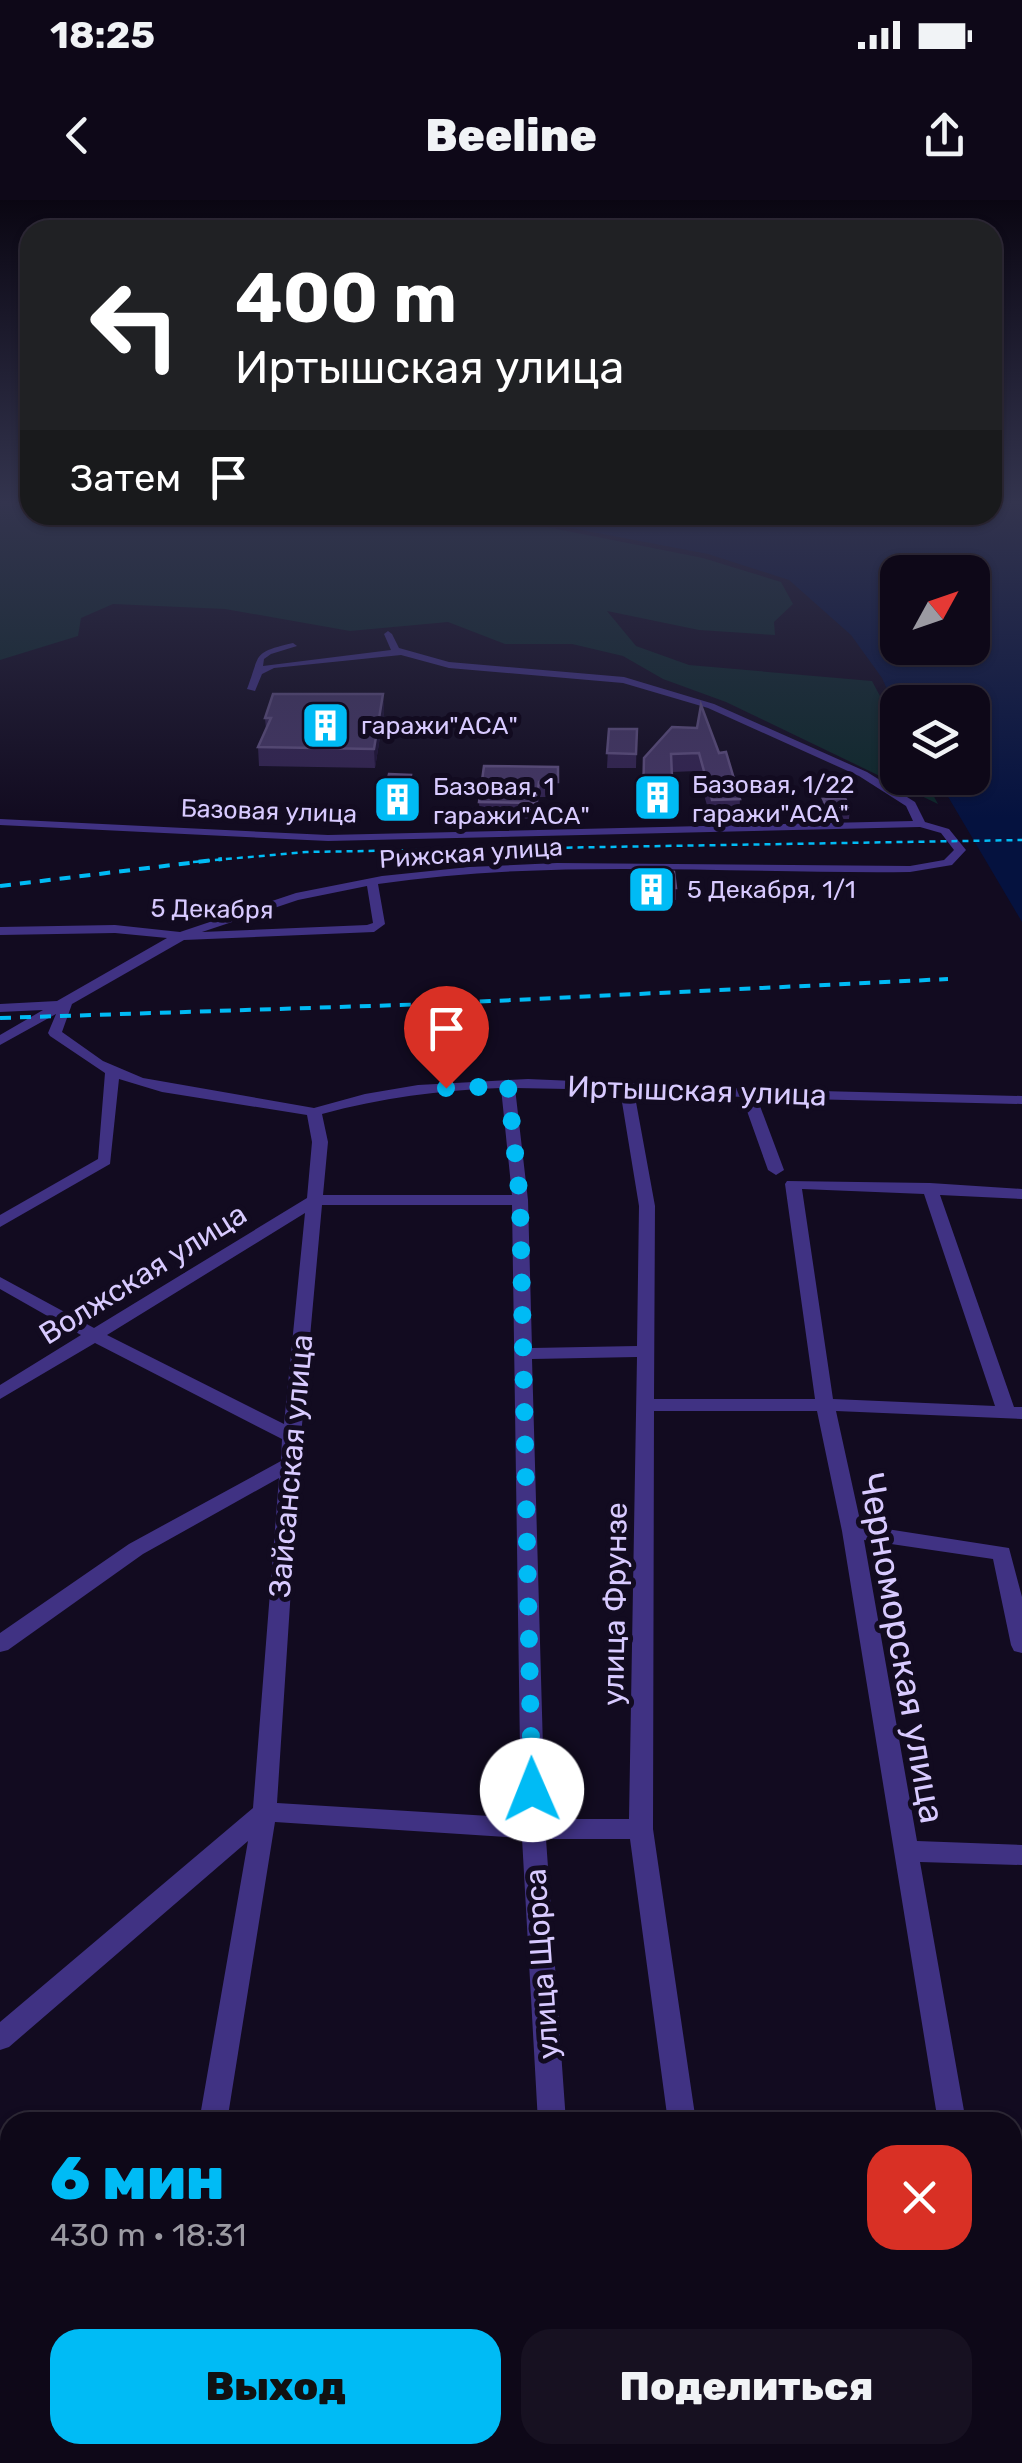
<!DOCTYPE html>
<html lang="ru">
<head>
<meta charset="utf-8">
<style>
	:root { --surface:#0e0818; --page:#171121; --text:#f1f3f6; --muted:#9b9aa2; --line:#2e2937; --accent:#00bbf5 }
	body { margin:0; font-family:Rubik,sans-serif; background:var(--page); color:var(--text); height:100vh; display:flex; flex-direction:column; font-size:38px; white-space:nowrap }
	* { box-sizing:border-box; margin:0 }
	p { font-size:32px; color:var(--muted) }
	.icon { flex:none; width:55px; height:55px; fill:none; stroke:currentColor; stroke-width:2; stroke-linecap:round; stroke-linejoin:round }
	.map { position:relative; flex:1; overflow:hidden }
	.sheet { position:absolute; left:0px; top:1912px; width:1022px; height:352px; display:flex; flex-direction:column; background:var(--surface); border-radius:30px 30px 0 0; box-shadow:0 2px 8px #0004,0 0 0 2px var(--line) }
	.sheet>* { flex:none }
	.guide { position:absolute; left:20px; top:20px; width:982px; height:305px; border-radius:30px; box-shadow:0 2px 8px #0004,0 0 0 2px var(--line); background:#202124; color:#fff; overflow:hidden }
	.needle { width:65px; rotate:50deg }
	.tools { position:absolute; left:880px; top:355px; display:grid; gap:20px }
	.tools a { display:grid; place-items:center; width:110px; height:110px; border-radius:20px; background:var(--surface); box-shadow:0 2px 8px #0004,0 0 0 2px var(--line); font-size:50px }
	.pin { position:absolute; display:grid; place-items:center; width:85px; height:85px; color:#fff; margin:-102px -42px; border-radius:50% 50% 50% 0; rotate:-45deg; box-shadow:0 0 10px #0007 }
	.pin .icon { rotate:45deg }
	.me { position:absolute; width:110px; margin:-55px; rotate:359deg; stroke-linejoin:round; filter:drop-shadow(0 0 8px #0008) }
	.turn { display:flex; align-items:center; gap:35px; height:210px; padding:0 50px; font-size:45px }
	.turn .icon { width:130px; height:130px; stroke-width:2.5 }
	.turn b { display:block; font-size:70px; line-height:85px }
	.then { display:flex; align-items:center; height:95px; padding:0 50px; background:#0003; gap:20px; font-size:38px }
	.round { display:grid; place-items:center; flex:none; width:105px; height:105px; border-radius:30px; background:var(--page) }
	.head { display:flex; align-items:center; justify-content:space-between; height:170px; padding:0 50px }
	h1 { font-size:60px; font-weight:800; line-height:75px; color:var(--accent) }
	.action { display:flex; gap:20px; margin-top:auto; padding:20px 50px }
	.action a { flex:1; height:115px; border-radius:30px; background:var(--accent); color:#111; font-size:40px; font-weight:800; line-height:115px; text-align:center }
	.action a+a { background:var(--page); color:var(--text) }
	.status { display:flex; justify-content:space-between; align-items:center; height:70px; padding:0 50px; background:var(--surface); direction:ltr }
	.status svg { height:28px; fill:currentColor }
	header { display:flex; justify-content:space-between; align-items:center; height:130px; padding:0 50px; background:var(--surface); font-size:45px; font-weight:800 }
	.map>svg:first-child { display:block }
</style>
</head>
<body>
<div class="status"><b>18:25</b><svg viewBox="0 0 49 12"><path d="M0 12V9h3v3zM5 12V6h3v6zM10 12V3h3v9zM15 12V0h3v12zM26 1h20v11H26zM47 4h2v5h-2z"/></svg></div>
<header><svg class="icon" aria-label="back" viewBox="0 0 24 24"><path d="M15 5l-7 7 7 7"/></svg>Beeline<svg class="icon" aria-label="share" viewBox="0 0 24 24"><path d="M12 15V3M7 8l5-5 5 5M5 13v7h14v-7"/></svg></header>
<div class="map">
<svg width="1022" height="2263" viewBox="0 0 1022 2263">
	<rect width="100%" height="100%" fill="#120b20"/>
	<polygon fill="#0e282b" points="0,301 30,301 30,315 487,315 703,358 781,382 793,404 774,422 775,435 699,430 607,411 636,446 689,465 872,481 897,528 898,578 924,578 938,604 726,502 663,479 623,456 572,444 505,444 448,422 350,431 225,409 113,404 81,418 78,436 0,460"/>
	<path fill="#05123f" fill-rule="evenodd" d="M993 301H1022V722L937 578H972V502H898L897 511 882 478 851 435 789 380 708 354 503 315H992ZM898 372H972V448H898Z"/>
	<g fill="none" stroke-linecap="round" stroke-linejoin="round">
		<g fill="#403283" fill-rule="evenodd">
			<path d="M388 431 392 434 399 448 449 462 624 477 714 504 867 572 915 602 925 622 949 629 966 650 952 665 910 672C733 674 554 658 378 684L385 724 374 732 184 740 72 804 62 832 103 861 143 878 314 908 365 894 418 885 528 879 781 890 1022 896V904L757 898 784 970 776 975 768 970 742 897 634 891 655 1006 654 1199H815L785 984 787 981 930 983 1022 989V999L940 995 1014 1207H1022V1219L836 1211 861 1325 1009 1348 1022 1397V1453L1014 1451 1011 1445 993 1359 864 1340 917 1641 1022 1645V1665L920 1662 966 1922H938L842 1331 817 1211H654L653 1629 696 1922H668L630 1639H546L566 1922H538L522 1638 275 1622 227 1922H199L248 1641 9 1847 0 1850V1822L253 1608 279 1278 143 1354 8 1450 0 1452V1433L129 1344 281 1261 282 1239 95 1143 0 1199V1185L81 1135 0 1089V1077L94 1128 307 998 312 942 307 915 162 892 119 879 110 964 0 1027V1015L98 959 105 873 50 836 48 833 56 814 0 845V835L43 810 0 812V804L57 801 167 738 115 733 0 735V727L115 725 180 732 296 693 382 676 469 667 557 663 910 666 944 660 954 650 941 633 920 627 328 641 0 625V619L328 635 913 621 906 606 859 576 708 508 623 483 449 468 401 455 274 468 262 474 255 491 247 489C261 452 252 453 293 443L297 446 271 454 264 459 263 466 391 450 384 434ZM367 686 373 723 367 725 202 732 298 700ZM501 888 512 995H323L328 942 322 914C381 898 440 890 501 888ZM515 888 620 890 639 1006 637 1146 532 1148 528 1000ZM802 989 924 994 995 1206 833 1199ZM322 1005H512L521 1618 277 1603 301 1236ZM305 1013 284 1224 107 1135ZM637 1157 629 1619H545L532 1159Z"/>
			<polygon points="1012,2165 1022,2167 1022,2197 1012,2196"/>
			<polygon points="87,2255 123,2255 120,2263 84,2263"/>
			<rect x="553" y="2255" width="32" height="8"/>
			<rect x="976" y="2255" width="32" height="8"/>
		</g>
		<polyline stroke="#00bbf5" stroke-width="2.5" stroke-dasharray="6 5" stroke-linecap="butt" points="193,662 306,652 1022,640"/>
		<g stroke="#00bbf5" stroke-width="4" stroke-dasharray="11 9" stroke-linecap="butt">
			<polyline points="0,686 222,659"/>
			<polyline points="0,818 430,804 948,779"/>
		</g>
	</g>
	<g fill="#322350">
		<polygon points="383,494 384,512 375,568 259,566 258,547 266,529 265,518"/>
		<polygon points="672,527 719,553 740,599 739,618 711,619 697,571 672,572 672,619 643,619 643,576"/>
		<polygon points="609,529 637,529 636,568 607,568"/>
		<polygon points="558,567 557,597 539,597 536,619 480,617 479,602"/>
		<polygon points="411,575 411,590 406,616 383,616 383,600"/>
		<polygon points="823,599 850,608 849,619 827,619 822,609"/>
		<polygon points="647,672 676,688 676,700 648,699"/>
	</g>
	<g fill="#1d1235">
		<polygon points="383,494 384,512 375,568 374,549"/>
		<polygon points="411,575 411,590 406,616 405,601"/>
	</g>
	<g fill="#433563" stroke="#5b4c7b" stroke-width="2.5">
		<polygon points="273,494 383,494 374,549 258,547 271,518 265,518"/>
		<polygon points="701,505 719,553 726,552 740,599 712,600 699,553 671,554 673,600 643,600 644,558 672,527 697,528"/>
		<polygon points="609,529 637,529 636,554 607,553"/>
		<polygon points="484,566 558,567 558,582 539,582 536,603 479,602"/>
		<polygon points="389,574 411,575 405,601 383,600"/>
		<polygon points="845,598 850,608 828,609 823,599"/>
		<polygon points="647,672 674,672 676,688 649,688"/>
	</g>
	<linearGradient id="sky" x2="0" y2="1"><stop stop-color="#0a0612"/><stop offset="0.49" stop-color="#33344e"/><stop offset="1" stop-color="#33344e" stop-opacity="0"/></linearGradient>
	<rect width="1022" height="618" fill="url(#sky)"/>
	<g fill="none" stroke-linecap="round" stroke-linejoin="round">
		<polyline stroke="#00bbf5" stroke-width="18" stroke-dasharray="0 32.4" points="446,888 508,886 520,1000 532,1590"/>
	</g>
	<defs>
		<symbol id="building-square" viewBox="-11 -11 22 22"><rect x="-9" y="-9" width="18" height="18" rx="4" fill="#00bbf5" stroke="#120b20"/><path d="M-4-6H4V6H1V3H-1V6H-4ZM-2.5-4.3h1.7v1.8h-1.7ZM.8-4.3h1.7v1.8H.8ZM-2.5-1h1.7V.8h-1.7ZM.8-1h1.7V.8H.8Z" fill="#fff"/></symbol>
	</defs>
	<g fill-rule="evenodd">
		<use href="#building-square" x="298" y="498" width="55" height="55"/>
		<use href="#building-square" x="630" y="570" width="55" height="55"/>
		<use href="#building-square" x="370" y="572" width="55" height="55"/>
		<use href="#building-square" x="624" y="662" width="55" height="55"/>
	</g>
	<g text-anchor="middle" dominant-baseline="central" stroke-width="10" stroke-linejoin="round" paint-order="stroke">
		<g font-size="25" fill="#d8caff" stroke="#120b20" text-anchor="start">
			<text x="361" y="525">гаражи"ACА"</text>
			<text x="692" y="584">Базовая, 1/22<tspan x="692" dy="29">гаражи"ACА"</tspan></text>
			<text x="433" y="586">Базовая, 1<tspan x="433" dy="29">гаражи"ACА"</tspan></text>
			<text x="687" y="689">5 Декабря, 1/1</text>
		</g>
		<g font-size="25" fill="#d8caff" stroke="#120b20">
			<text transform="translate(269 611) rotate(2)">Базовая улица</text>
			<text transform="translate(471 653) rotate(-4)">Рижская улица</text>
			<text transform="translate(212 709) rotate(1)">5 Декабря</text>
		</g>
		<g font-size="30" fill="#d8caff" stroke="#120b20">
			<text transform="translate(697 891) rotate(2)">Иртышская улица</text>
			<text transform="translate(143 1074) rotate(-32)">Волжская улица</text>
			<text transform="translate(291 1266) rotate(-85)">Зайсанская улица</text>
			<text transform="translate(615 1404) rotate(-89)">улица Фрунзе</text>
			<text transform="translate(542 1764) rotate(-94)">улица Щорса</text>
		</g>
		<g font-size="35" fill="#d8caff" stroke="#120b20">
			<text transform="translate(902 1448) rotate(80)">Черноморская улица</text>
		</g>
	</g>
</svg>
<div class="tools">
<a><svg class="needle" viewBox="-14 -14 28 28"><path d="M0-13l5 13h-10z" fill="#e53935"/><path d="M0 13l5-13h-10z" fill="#9b9aa2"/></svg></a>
<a><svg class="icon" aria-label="layers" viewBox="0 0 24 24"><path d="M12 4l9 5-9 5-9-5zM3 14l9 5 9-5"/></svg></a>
</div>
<div class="pin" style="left:446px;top:888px;background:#d93025"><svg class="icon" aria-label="arrive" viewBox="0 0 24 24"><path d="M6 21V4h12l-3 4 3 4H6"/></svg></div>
<svg class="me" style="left:532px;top:1590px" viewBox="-20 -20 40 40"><circle r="19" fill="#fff"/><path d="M0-13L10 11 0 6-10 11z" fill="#00bbf5"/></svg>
<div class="guide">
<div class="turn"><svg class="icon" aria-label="left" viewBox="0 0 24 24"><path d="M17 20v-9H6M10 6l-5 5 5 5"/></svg><div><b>400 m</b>Иртышская улица</div></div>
<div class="then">Затем<svg class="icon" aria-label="arrive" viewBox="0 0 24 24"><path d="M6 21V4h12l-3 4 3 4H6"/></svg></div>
</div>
<section class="sheet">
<div class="head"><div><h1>6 мин</h1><p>430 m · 18:31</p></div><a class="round" style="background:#d93025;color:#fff"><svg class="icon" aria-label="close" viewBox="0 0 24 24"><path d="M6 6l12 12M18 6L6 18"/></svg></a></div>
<div class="action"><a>Выход</a><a>Поделиться</a></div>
</section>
</div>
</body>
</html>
